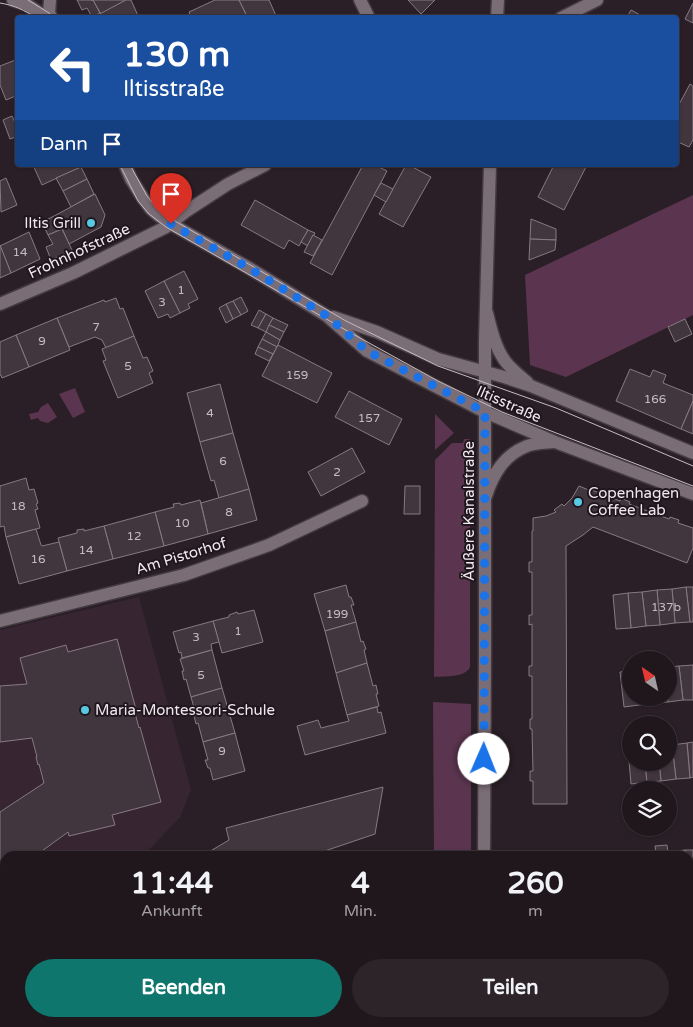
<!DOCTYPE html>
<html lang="de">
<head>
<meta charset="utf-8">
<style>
	:root { --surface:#20171c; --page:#2d2429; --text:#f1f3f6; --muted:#a29fa3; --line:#3d363b; --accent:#0f766e }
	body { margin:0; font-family:"Varela Round",sans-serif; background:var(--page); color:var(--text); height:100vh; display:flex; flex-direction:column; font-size:19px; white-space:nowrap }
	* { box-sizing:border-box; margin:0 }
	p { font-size:16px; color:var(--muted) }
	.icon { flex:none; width:28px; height:28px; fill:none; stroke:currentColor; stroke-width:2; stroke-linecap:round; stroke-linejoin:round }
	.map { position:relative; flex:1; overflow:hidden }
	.details { position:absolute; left:0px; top:851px; width:694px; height:176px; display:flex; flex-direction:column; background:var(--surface); border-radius:15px 15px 0 0; box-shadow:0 1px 4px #0004,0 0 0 1px var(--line) }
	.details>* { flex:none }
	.top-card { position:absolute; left:15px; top:15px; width:664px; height:152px; border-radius:5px; box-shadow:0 1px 4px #0004,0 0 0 1px var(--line); background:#1a4fa0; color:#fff; overflow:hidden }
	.needle { width:32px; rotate:326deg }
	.tools { position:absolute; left:622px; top:651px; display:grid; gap:10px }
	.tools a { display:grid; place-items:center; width:55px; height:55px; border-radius:50%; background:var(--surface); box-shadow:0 1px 4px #0004,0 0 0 1px var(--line); font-size:25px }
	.pin { position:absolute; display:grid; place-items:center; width:42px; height:42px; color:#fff; margin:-51px -21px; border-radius:50% 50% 50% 0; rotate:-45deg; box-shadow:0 0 5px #0007 }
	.pin .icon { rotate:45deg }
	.me { position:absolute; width:55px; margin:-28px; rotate:1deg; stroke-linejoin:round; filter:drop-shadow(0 0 4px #0008) }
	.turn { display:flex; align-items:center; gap:18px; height:105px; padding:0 25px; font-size:22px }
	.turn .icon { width:65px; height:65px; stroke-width:2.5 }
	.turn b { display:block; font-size:35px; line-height:42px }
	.then { display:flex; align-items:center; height:48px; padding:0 25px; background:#0003; gap:10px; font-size:19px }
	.eta { display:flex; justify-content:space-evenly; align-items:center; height:85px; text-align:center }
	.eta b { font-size:30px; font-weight:800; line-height:35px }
	.button { display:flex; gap:10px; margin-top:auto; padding:10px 25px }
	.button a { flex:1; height:58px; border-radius:30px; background:var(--accent); color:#fff; font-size:20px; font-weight:800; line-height:58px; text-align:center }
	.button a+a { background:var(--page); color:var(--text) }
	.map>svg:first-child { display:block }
</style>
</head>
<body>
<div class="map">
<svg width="693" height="1027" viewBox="0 0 693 1027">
	<rect width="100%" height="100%" fill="#2a1f26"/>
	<polygon fill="#372632" points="139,597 191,790 180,817 143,856 5,856 5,901 0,902 0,630"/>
	<g fill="#5b354f">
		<polygon points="693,195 693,315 566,377 530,365 525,275"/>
		<polygon points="75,388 85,412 73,418 59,394"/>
		<polygon points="48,403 57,417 48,423 40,421 38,418 31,420 29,414 38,412 41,407"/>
		<polygon points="435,414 454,433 435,450"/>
		<path d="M464 439H470V667C465 678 445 676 434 677L435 460 452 443H463Z"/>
		<polygon points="433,702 471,704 471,852 468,856 434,856"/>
		<polygon points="689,1004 693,1004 693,1027 638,1027 637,1023 689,1022"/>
	</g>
	<g fill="#42363e" stroke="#877982">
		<polygon points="77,0 93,0 100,13 92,17 87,8 82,10"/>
		<polygon points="91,0 126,0 101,14 93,0"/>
		<polygon points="126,0 131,0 139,18 92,18"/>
		<polygon points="215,0 239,0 248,18 191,18 189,12"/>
		<polygon points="239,0 269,0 277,18 248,18"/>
		<polygon points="408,0 435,0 421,14"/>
		<polygon points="693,3 693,23 685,19"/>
		<polygon points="631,10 646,18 624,18 625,16 627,17"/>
		<polygon points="18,59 18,95 6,100 0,85 0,66"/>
		<polygon points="690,84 693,86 693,140 689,147 676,141 676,110"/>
		<polygon points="12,116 18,129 18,136 10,139 3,120"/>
		<polygon points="33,165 83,165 83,166 42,185"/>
		<polygon points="363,165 375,165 387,171 332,275 310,263"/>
		<polygon points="406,165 409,165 431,177 403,227 379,214"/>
		<polygon points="554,165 587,165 564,210 538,197"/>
		<polygon points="81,167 87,179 63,191 56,178"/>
		<polygon points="6,178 17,205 1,212 0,181"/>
		<polygon points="87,179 94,194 71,207 63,191"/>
		<polygon points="381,183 393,189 386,202 374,195"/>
		<polygon points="95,194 105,215 101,227 69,244 56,215"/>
		<polygon points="255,200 308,230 299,246 289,240 284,249 241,225"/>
		<polygon points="56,215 62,229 48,235 42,222"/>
		<polygon points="531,219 556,229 556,240 530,239"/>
		<polygon points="62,229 72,250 51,260 46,247 53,244 48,235"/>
		<polygon points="308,230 315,233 308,246 301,242"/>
		<polygon points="29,232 40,259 11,273 0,246"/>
		<polygon points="313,235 322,240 313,256 304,252"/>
		<polygon points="530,239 556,240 555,250 529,260"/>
		<polygon points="0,245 11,273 0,278"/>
		<polygon points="184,271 198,299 188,304 190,308 180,313 164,281"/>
		<polygon points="164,281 180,313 170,318 168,314 158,318 145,291"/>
		<polygon points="241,297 248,311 241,315 233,301"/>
		<polygon points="116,298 120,309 123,308 134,336 106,348 102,340 95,337 69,347 57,318 104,300 105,302"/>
		<polygon points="233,301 241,315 233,319 226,304"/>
		<polygon points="226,304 233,319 226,323 219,308"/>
		<polygon points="259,310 266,314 258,328 251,325"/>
		<polygon points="266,314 273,318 266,332 258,328"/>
		<polygon points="57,318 70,350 29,367 16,335"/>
		<polygon points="273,318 288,325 284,332 269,325"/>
		<polygon points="685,319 692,334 675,342 668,327"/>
		<polygon points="269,325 284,332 280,340 266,332"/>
		<polygon points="266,332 280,340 277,347 262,339"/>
		<polygon points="16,335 29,367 2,378 1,375 0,375 0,342"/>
		<polygon points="134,336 143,358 147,357 153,371 149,373 153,383 118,398 103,361 106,360 102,349"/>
		<polygon points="262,339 277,347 273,354 258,347"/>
		<polygon points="278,345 332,373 317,403 262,376"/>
		<polygon points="258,347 273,354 269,361 255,354"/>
		<polygon points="630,369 650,377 653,370 666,375 663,383 693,395 693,401 681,429 616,401"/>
		<polygon points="220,384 233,433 200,442 187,393"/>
		<polygon points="349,391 402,419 389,445 335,417"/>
		<polygon points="693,401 693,434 681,429"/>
		<polygon points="233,433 249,489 219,498 214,480 211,481 200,442"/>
		<polygon points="352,448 365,472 321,496 308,472"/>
		<polygon points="26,478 29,490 34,489 38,503 36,504 38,509 35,510 40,528 6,537 4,526 0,527 0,486"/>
		<polygon points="405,486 420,486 420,514 404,514"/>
		<polygon points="579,486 591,491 592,490 620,501 621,498 630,502 629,504 669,519 670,517 679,520 678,523 693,528 693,548 687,563 593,527 583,535 566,546 567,804 533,804 533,781 530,781 530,771 533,771 532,729 530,729 530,719 532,719 532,676 529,676 529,666 532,666 532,624 529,625 529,615 532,615 532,572 529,572 529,562 532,562 532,531 533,531 533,518 546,516 556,512 554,510 562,504 564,506 572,498"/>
		<polygon points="249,489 257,520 208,534 201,503"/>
		<polygon points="200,500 208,534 164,546 155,512 174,507 173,504 180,503 181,505"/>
		<polygon points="155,512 164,546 113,559 104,526"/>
		<polygon points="104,526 113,559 67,571 58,538 77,533 77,530 84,529 84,531"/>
		<polygon points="36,529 41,545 42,546 59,542 67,571 19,584 6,537"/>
		<polygon points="346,585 349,597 351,597 354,605 351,605 356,622 325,631 314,594"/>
		<polygon points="686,587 693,587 693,622 690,622"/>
		<polygon points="686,587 690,622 675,623 672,589"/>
		<polygon points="672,589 675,623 660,625 657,590"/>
		<polygon points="657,590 660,625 646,626 642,592"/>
		<polygon points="642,592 646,626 631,628 628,593"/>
		<polygon points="628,593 631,628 616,629 613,595"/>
		<polygon points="254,610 263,642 222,653 213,621 229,617 229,615 237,612 238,614"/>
		<polygon points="213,621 219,642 211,644 212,650 182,658 181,652 179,653 173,632"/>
		<polygon points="356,622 361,642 363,641 366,649 364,650 367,663 336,673 325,631"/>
		<polygon points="117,639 137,713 135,713 139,728 140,727 161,802 112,815 115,825 69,836 68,832 35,856 5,856 5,878 0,882 0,812 44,783 39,764 38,765 36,757 37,757 32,738 0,742 0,686 27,684 20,658 66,645 68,652"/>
		<polygon points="212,650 222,688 191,697 186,679 184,680 182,671 184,671 180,659"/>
		<polygon points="367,663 373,686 376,685 378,694 376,694 379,706 347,715 336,673"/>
		<polygon points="693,665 693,700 683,700 679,666"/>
		<polygon points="679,666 683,700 668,702 669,667"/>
		<polygon points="631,671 631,698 638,698 639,705 624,707 620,672"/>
		<polygon points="222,688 235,733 203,742 198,723 196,724 194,716 196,715 191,697"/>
		<polygon points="638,698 653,698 653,704 639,705"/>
		<polygon points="653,698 668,698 668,702 653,704"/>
		<polygon points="377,707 378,713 381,712 386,733 305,755 297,726 318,720 321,728 349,721 347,715"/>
		<polygon points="235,733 245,771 213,780 210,768 208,768 205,760 208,760 203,742"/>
		<polygon points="693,742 693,777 690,778 687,743"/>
		<polygon points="687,743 690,778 676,779 672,745"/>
		<polygon points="669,745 672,745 676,779 661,781 659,762 669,762"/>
		<polygon points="628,749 631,749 631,762 645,762 647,782 631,784"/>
		<polygon points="645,762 659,762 661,781 647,782"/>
		<polygon points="383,787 375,834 310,856 202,856 229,840 226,828"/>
		<polygon points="667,845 668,852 685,850 686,856 639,856 639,855 656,853 655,846"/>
		<polygon points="685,850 693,850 693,890 689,891 689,856 686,856"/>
		<rect x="689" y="935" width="4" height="41"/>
		<rect x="533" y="1022" width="93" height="5"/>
	</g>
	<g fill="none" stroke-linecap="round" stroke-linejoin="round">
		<defs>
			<g id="minor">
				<polyline points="50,0 49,13 52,18"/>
				<polyline points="360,0 369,18"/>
				<polyline points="561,18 597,0"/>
				<polyline points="0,304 73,273 166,227 185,212 228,184 265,165"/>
				<polyline points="0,621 184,575 269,545 362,501"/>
			</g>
			<g id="tertiary">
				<polyline points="13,0 26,4 47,18"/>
				<polyline points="125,165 131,179 143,198 151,209 158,215 171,224 249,268 327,316 367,351 485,412 555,442 693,494"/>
				<path d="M487 313C491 329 495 347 505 361 511 369 520 376 527 382"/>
				<polyline points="333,317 377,332 438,359 504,377 531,386 693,453"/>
				<path d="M486 496C493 474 504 455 527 446 535 443 545 443 554 442"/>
			</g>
			<g id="secondary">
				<polyline points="497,18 498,0"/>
				<polyline points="484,856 485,651 485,340 490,165"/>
				<polyline points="485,1027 485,1022"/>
			</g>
		</defs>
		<use href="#minor" stroke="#433a40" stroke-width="15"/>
		<use href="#tertiary" stroke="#433a40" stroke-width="15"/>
		<use href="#secondary" stroke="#433a40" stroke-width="15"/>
		<use href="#minor" stroke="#7b6d76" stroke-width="12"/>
		<use href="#tertiary" stroke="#7b6d76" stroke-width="12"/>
		<use href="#secondary" stroke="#7b6d76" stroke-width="12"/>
		<g stroke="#c4bbc1" stroke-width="1">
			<polyline points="28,0 49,13 54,18"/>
			<path d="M0 3C13 5 25 10 36 18"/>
			<polyline points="120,165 138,201 149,214 166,227 342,328 438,381 502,412 693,486"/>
			<polyline points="130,165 147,196 155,206 175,221 346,321 438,366 556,408 693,466"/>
		</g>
	</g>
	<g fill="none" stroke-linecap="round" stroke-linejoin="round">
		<polyline stroke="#1a73e8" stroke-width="9" stroke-dasharray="0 16.2" points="171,224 249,268 327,316 367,351 485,412 484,759"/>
	</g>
	<g fill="#58c9e3" stroke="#20161d" stroke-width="2">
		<circle cx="91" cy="223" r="5"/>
		<circle cx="578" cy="502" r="5"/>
		<circle cx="85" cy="710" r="5"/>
	</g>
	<g text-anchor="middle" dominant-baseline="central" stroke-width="4" stroke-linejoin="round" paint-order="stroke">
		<g font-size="12" fill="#c4bcc1">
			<text x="20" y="252">14</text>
			<text x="181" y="290">1</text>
			<text x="162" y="302">3</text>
			<text x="96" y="327">7</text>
			<text x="42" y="341">9</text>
			<text x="128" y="366">5</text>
			<text x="297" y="375">159</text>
			<text x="655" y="399">166</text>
			<text x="210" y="413">4</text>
			<text x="369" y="418">157</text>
			<text x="223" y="461">6</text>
			<text x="337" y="472">2</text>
			<text x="18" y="506">18</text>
			<text x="229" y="512">8</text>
			<text x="182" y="523">10</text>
			<text x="134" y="536">12</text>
			<text x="86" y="550">14</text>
			<text x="38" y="559">16</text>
			<text x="666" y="607">137b</text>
			<text x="337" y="614">199</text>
			<text x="238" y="631">1</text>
			<text x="196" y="637">3</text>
			<text x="201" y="675">5</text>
			<text x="222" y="751">9</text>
		</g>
		<g font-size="15" fill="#f0e8ed" stroke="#20161d" text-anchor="start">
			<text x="81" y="223" text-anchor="end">Iltis Grill</text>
			<text x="588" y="493">Copenhagen<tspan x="588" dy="17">Coffee Lab</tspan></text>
			<text x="95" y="710">Maria-Montessori-Schule</text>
		</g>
		<g font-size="15" fill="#f0e8ed" stroke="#20161d">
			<text transform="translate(79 251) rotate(-25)">Frohnhofstraße</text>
			<text transform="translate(509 404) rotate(24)">Iltisstraße</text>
			<text transform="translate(469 511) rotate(-90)">Äußere Kanalstraße</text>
			<text transform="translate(181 556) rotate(-17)">Am Pistorhof</text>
		</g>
	</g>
</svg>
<div class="tools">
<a><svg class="needle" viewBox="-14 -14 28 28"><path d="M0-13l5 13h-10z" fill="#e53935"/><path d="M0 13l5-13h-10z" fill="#a29fa3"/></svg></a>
<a><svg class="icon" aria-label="search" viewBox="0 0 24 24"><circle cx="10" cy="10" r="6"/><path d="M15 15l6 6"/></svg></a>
<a><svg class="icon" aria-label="layers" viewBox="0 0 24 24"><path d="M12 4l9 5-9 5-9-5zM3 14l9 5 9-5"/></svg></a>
</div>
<div class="pin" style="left:171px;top:224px;background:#d93025"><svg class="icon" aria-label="arrive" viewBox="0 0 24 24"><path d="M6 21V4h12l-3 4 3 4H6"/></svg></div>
<svg class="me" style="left:484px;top:759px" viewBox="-20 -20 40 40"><circle r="19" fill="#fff"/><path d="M0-13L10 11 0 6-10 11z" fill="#1a73e8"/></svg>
<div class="top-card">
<div class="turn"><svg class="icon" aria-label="left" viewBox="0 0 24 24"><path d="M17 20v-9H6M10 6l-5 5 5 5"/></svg><div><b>130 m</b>Iltisstraße</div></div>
<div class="then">Dann<svg class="icon" aria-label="arrive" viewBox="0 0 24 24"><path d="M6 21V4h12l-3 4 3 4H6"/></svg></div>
</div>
<section class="details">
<div class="eta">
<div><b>11:44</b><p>Ankunft</p></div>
<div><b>4</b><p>Min.</p></div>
<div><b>260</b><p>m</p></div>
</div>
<div class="button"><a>Beenden</a><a>Teilen</a></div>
</section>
</div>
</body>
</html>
